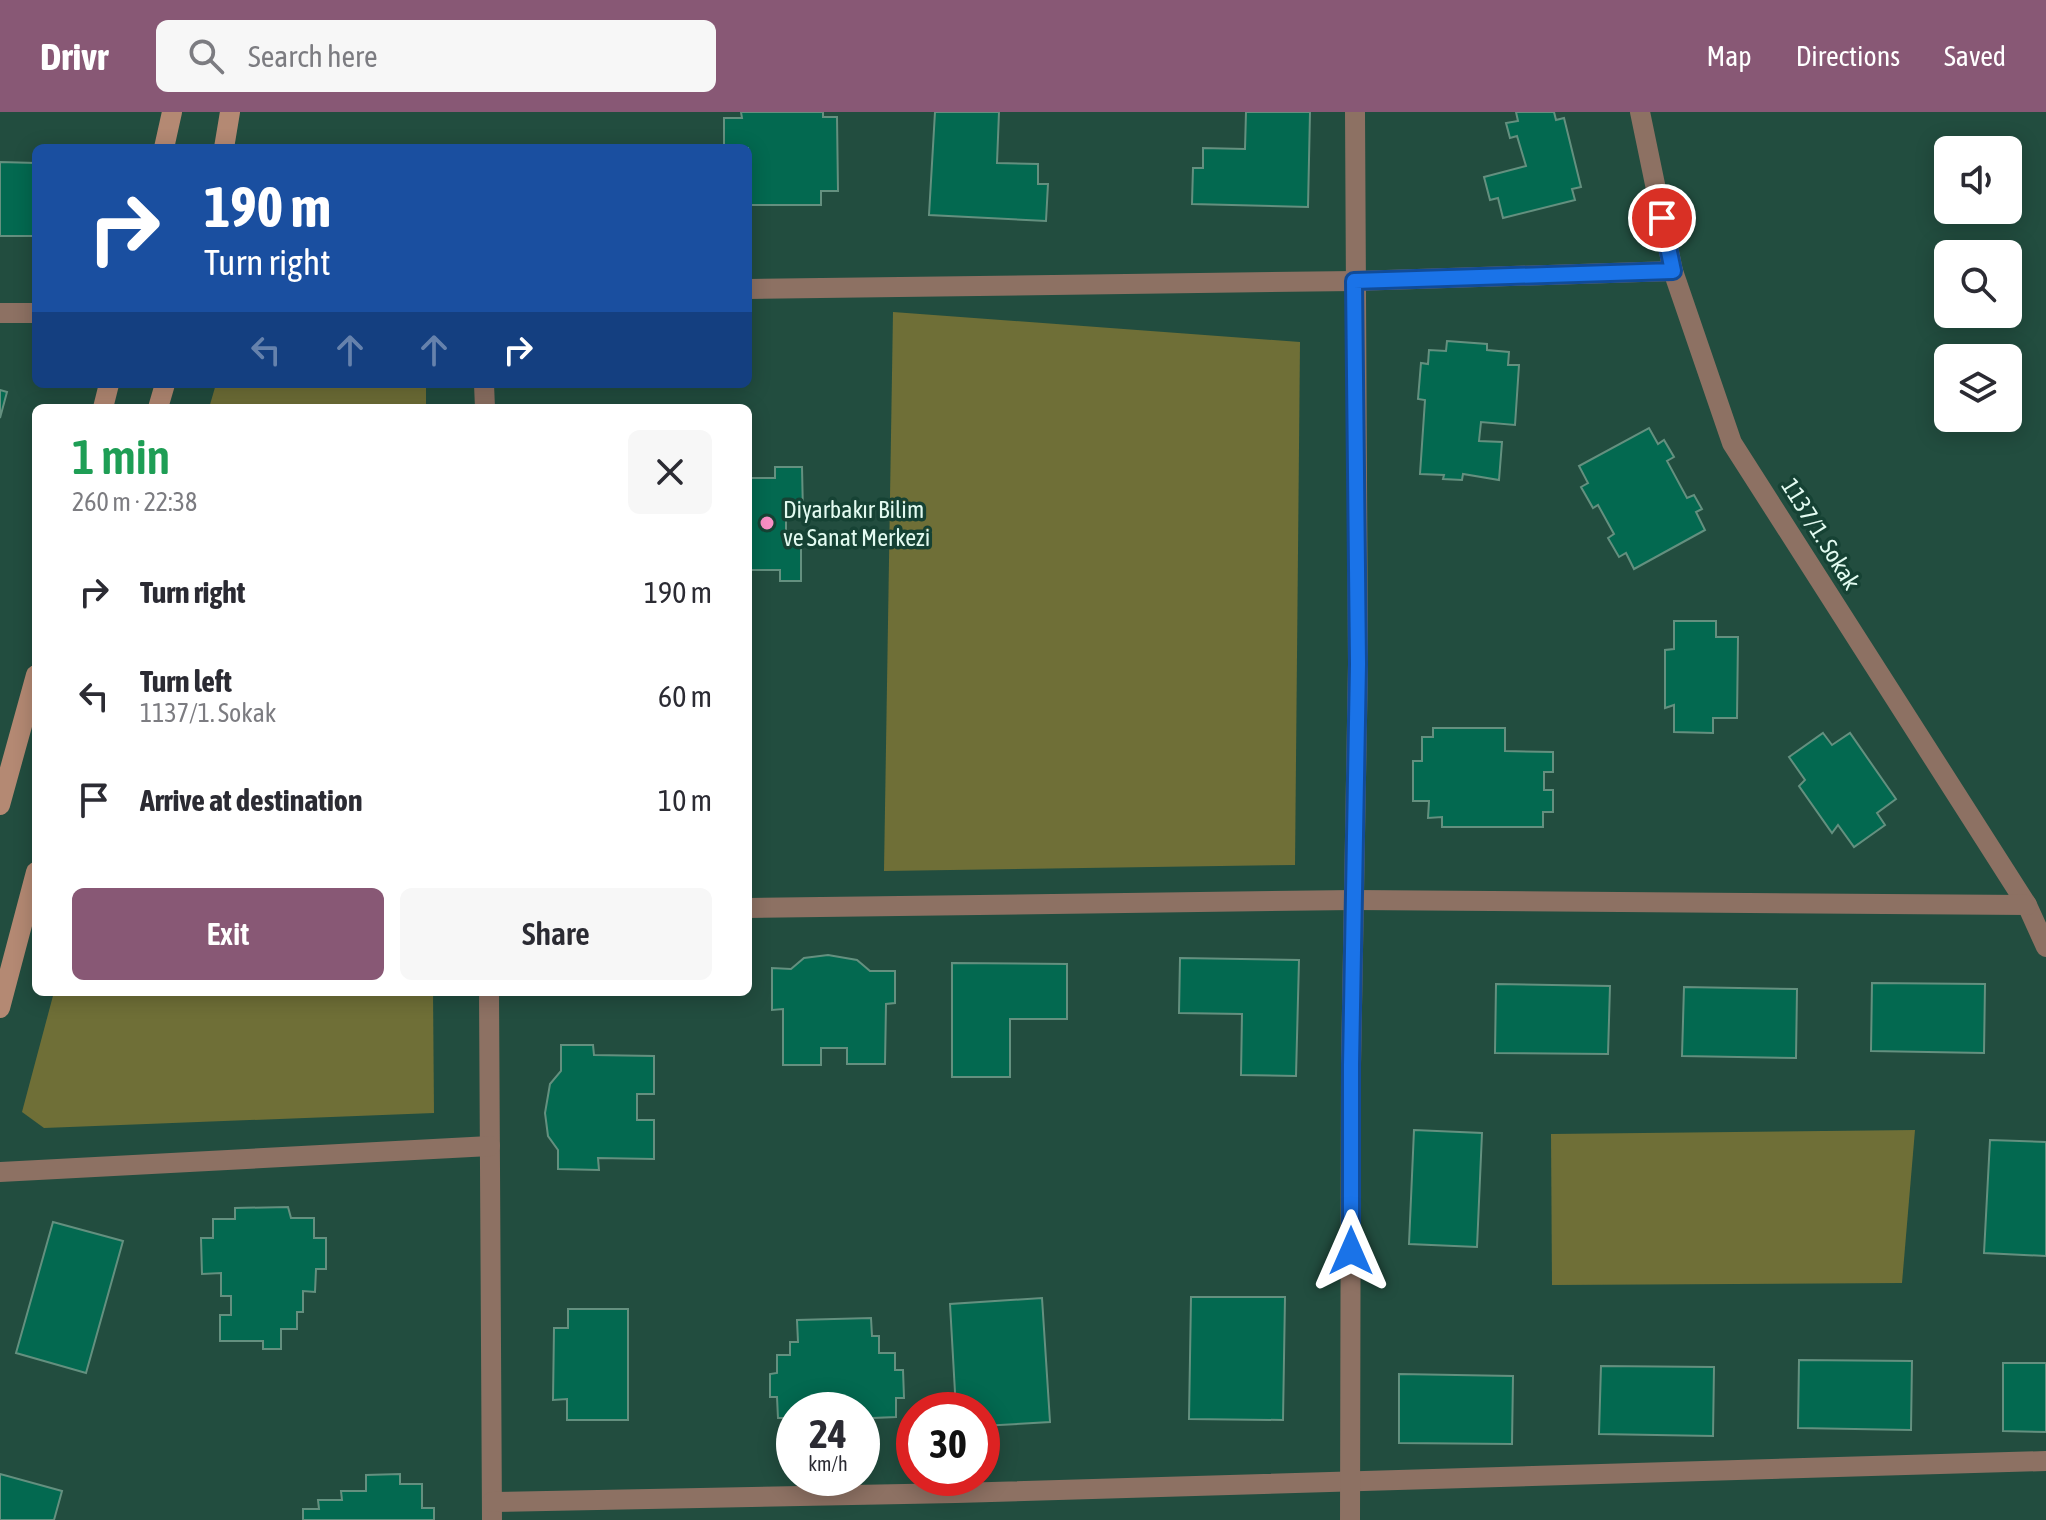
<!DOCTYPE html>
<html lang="en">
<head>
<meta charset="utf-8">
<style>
	:root { --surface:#fff; --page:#f7f7f7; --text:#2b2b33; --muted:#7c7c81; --accent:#885875 }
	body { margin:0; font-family:"Asap Condensed",sans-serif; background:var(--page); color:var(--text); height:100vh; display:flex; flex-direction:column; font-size:30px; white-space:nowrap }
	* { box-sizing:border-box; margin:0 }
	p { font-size:26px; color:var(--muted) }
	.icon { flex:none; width:44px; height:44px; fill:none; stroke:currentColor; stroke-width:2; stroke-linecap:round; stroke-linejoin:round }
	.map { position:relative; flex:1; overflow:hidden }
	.details { position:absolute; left:32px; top:292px; width:720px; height:592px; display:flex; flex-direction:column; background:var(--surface); border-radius:12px; box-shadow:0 4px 20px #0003 }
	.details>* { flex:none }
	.guide { position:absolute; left:32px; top:32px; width:720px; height:244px; border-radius:12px; box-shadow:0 4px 20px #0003; background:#1a4fa0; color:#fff; overflow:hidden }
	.buttons { position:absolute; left:1934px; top:24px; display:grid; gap:16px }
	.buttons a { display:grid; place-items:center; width:88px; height:88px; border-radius:12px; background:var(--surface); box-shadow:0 4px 20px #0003; font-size:40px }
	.speed { position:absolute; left:776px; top:1280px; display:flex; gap:16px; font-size:40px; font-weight:700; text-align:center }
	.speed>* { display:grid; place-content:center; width:104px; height:104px; border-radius:50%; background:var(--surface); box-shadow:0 4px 20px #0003; line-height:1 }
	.speed small { font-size:20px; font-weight:400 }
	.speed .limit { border:12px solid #d22; background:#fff; color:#111 }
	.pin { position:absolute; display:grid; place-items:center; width:68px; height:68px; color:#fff; margin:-34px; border:4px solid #fff; border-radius:50%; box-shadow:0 2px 8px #0007 }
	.me { position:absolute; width:88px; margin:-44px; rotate:0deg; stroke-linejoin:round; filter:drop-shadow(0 0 6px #0008) }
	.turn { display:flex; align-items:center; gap:28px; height:168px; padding:0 40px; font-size:36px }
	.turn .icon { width:104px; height:104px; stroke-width:2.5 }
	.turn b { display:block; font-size:56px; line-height:68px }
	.lanes { display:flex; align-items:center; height:76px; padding:0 40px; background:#0003; justify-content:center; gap:40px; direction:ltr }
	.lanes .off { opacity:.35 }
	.round { display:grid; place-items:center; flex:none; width:84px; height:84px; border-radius:12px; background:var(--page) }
	.headline { display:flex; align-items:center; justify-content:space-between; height:136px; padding:0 40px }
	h1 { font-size:48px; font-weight:600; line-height:60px; color:#1e9e55 }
	.button { display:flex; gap:16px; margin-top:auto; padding:16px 40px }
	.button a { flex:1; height:92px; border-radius:12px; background:var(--accent); color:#fff; font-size:32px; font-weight:600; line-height:92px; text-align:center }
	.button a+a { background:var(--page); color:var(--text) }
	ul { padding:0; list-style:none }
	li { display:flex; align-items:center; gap:24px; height:104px; padding:0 40px }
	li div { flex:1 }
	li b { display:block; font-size:30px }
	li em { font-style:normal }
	header { display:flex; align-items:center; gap:48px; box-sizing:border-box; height:112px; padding:0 40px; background:var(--accent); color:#fff }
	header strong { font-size:38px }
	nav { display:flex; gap:44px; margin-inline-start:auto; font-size:28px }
	.search { width:560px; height:72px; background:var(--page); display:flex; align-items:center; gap:20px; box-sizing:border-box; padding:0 28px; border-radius:12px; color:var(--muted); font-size:30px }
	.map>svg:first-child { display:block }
</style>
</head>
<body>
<header>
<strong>Drivr</strong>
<div class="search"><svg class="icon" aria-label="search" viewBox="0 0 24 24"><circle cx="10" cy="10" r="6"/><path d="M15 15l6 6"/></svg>Search here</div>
<nav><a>Map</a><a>Directions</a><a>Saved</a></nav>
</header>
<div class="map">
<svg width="2046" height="1408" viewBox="0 0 2046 1408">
	<rect width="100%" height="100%" fill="#224d3f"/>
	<g fill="#6f6f37">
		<polygon points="893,200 1300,230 1295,753 884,759"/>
		<polygon points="216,272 426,272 426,296 209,296"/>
		<polygon points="54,880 433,880 434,1001 44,1016 22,1000"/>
		<polygon points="1915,1018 1902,1171 1552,1173 1551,1022"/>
	</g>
	<g fill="#036950" stroke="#64907f" stroke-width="2">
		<polygon points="741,0 823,0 823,5 837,5 838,79 821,79 821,93 748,93 748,36 724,36 724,6 742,6"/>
		<polygon points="935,0 999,0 997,51 1038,52 1038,72 1048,72 1046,109 929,103"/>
		<polygon points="1246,0 1310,0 1308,95 1192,92 1193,56 1203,56 1203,36 1245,37"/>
		<polygon points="1516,0 1554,0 1556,8 1564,6 1581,75 1572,77 1575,88 1503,106 1498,86 1490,88 1484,65 1526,54 1517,24 1510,26 1506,11 1518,9"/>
		<polygon points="0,50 36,51 36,124 0,124"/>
		<polygon points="1447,229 1487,232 1487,238 1509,240 1508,253 1519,253 1515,313 1481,310 1479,329 1502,330 1499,368 1463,362 1462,368 1443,367 1444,363 1420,362 1425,288 1418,287 1421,251 1428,252 1429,238 1446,239"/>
		<polygon points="0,278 7,280 0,306"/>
		<polygon points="1649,316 1658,332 1664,328 1674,345 1667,349 1687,386 1694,383 1702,397 1696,400 1705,418 1634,457 1626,441 1619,445 1608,426 1614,422 1598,393 1593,396 1581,375 1588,371 1579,354"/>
		<polygon points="775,355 802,355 803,402 786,402 786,420 801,420 801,469 780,469 780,458 748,458 748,366 775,366"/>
		<polygon points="1674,509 1716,509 1716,525 1738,525 1737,606 1713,606 1713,621 1674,620 1674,593 1665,596 1665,538 1674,537"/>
		<polygon points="1433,616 1505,616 1505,639 1553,640 1553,660 1544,660 1544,678 1553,678 1553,700 1543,700 1543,715 1442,715 1442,705 1428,706 1429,689 1413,689 1413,649 1422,649 1422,625 1433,625"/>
		<polygon points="1823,621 1832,633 1850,621 1896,687 1877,701 1885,713 1854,735 1838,713 1832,721 1799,674 1805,668 1789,645"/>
		<polygon points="828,843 857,848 870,859 895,859 895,891 886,892 885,952 847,952 847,936 821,936 821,953 783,953 783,897 772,898 772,856 791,857 804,846"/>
		<polygon points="1180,846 1299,848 1296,964 1241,963 1242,902 1179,901"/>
		<polygon points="952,851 1067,852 1067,907 1010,907 1010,965 952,965"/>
		<polygon points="1872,871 1985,872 1984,941 1871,939"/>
		<polygon points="1496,872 1610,874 1608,942 1495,941"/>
		<polygon points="1684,875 1797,877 1796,946 1682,944"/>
		<polygon points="561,933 593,933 594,943 654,944 654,982 637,982 637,1008 654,1008 654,1047 598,1046 599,1058 558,1057 558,1038 548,1024 545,1001 550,972 561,959"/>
		<polygon points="1414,1018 1482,1021 1477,1135 1409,1132"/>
		<polygon points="1990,1028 2046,1030 2046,1144 1984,1141"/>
		<polygon points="288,1095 291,1106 314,1106 314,1126 326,1126 326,1157 316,1157 315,1180 303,1179 303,1200 297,1200 297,1217 281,1217 281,1237 263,1237 263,1229 220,1229 220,1203 231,1203 231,1184 221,1184 221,1161 202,1162 201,1126 213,1126 213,1107 235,1107 235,1096"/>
		<polygon points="53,1110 123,1129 86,1261 16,1241"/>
		<polygon points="1191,1185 1285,1185 1283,1308 1189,1307"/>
		<polygon points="1042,1186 1050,1310 982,1314 982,1298 956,1298 950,1192"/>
		<polygon points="568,1197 628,1197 628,1308 567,1308 567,1287 553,1288 554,1216 568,1216"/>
		<polygon points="871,1206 872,1224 879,1224 879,1241 895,1241 895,1258 903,1258 904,1286 896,1286 896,1305 873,1306 874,1315 862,1315 862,1298 794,1298 794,1306 778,1306 777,1285 770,1285 770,1262 777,1261 777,1243 790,1243 790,1230 798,1230 797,1208"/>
		<polygon points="1799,1248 1912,1249 1911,1318 1798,1316"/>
		<polygon points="2003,1251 2046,1251 2046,1320 2003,1319"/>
		<polygon points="1601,1254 1714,1255 1713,1324 1599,1322"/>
		<polygon points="1399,1262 1513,1264 1512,1332 1399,1331"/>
		<polygon points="0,1362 62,1379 54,1408 0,1408"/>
		<polygon points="400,1362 400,1372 422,1372 422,1396 434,1396 434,1408 303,1408 303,1397 319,1397 318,1388 342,1388 341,1379 366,1379 366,1363"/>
	</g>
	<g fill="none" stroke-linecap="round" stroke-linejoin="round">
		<g stroke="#8d7163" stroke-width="20">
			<polyline points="1640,0 1673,159 1732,331 2027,793 2046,835"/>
			<polyline points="748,177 1354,169 1673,159"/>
			<polyline points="0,201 36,201"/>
			<polyline points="484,272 485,296"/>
			<polyline points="748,796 1354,788 2027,793"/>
			<polyline points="489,880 492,1408"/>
			<polyline points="0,1060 490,1034"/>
			<polyline points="492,1390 956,1381 2046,1349"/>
			<polyline points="1350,1408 1351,953 1358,552 1355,0"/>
		</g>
		<g stroke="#b48973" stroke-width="20">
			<polyline points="164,36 172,0"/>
			<polyline points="224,36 230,0"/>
			<polyline points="103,296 109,272"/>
			<polyline points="158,296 165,272"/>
			<polyline points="0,693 36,563"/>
			<polyline points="0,896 36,760"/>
		</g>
	</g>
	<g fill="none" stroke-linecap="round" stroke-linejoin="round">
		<defs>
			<polyline id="route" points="1351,1139 1351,953 1358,552 1354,169 1673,159 1662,106"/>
		</defs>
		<use href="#route" stroke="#114b97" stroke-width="20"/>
		<use href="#route" stroke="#1a73e8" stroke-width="14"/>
	</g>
	<circle fill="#fa8fc6" stroke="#164234" stroke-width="3" cx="767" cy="411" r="8"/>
	<g text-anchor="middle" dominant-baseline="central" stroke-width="7" stroke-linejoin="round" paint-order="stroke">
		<g font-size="24" fill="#e3fbf1" stroke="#164234" text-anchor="start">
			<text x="783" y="397">Diyarbakır Bilim<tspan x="783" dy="28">ve Sanat Merkezi</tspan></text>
		</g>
		<g font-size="24" fill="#e3fbf1" stroke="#164234">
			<text transform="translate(1821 422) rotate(58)">1137/1. Sokak</text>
		</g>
	</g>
</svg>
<div class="buttons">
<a><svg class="icon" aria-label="sound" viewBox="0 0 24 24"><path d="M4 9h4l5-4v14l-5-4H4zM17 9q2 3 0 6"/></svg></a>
<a><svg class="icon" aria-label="search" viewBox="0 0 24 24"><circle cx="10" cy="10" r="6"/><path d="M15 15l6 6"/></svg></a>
<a><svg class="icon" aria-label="layers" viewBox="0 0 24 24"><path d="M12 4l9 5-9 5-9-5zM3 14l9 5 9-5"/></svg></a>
</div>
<div class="speed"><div>24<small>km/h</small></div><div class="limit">30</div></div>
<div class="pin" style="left:1662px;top:106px;background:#d93025"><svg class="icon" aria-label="arrive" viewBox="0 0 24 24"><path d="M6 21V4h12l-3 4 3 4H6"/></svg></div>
<svg class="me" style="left:1351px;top:1139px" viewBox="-20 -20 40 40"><path d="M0-17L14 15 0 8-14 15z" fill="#1a73e8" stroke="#fff" stroke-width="4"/></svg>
<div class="guide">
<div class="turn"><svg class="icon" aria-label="right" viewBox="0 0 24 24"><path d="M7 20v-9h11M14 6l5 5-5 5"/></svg><div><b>190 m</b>Turn right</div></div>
<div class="lanes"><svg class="icon off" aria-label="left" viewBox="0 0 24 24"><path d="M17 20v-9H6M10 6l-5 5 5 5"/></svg><svg class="icon off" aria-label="ahead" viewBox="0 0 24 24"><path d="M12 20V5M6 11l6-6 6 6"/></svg><svg class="icon off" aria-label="ahead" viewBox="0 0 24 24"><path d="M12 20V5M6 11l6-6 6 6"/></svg><svg class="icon" aria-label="right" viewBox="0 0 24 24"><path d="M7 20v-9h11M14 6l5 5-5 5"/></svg></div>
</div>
<section class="details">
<div class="headline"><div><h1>1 min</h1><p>260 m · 22:38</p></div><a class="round"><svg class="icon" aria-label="close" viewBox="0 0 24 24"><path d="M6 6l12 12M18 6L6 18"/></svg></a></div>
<ul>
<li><svg class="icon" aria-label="right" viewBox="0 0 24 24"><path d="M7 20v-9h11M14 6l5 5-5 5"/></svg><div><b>Turn right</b></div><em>190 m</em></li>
<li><svg class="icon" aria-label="left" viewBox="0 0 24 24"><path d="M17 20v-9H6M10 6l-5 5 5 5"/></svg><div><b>Turn left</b><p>1137/1. Sokak</p></div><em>60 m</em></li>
<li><svg class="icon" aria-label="arrive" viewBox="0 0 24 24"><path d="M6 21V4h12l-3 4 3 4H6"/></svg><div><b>Arrive at destination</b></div><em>10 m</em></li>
</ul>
<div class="button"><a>Exit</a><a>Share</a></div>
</section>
</div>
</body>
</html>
